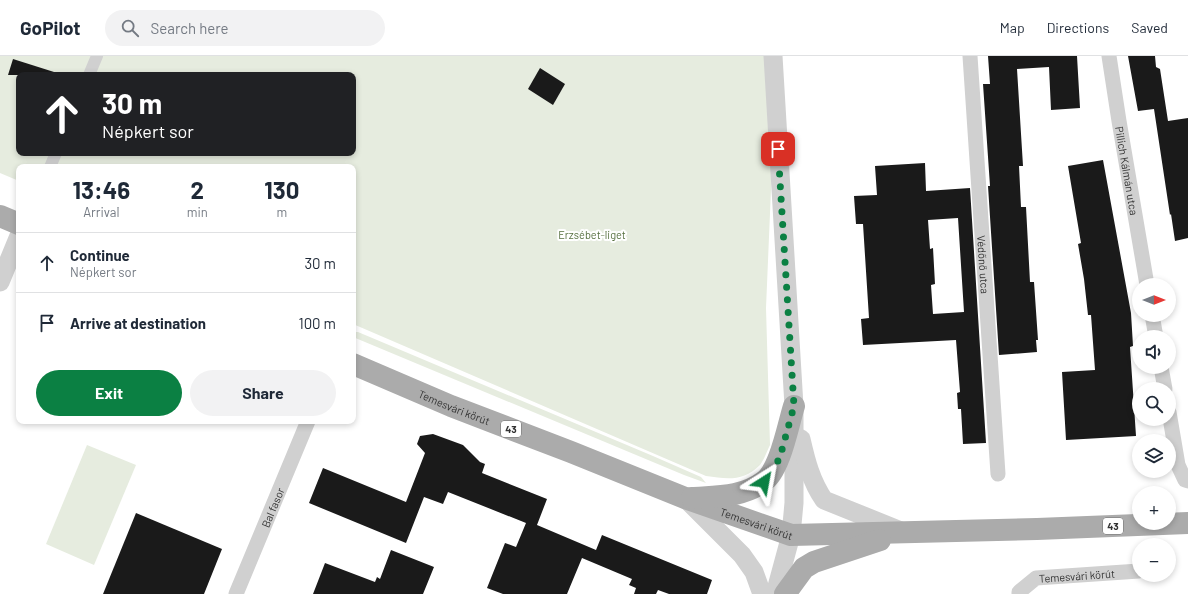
<!DOCTYPE html>
<html lang="en">
<head>
<meta charset="utf-8">
<style>
	:root { --surface:#fff; --page:#f2f2f3; --text:#1f2937; --muted:#747a83; --line:#e0e1e3; --accent:#0b8043 }
	body { margin:0; font-family:Barlow,sans-serif; background:var(--page); color:var(--text); height:100vh; display:flex; flex-direction:column; font-size:15px; white-space:nowrap }
	* { box-sizing:border-box; margin:0 }
	p { font-size:13px; color:var(--muted) }
	.icon { flex:none; width:22px; height:22px; fill:none; stroke:currentColor; stroke-width:2; stroke-linecap:round; stroke-linejoin:round }
	.map { position:relative; flex:1; overflow:hidden }
	.side { position:absolute; left:16px; top:108px; width:340px; height:260px; display:flex; flex-direction:column; background:var(--surface); border-radius:8px; box-shadow:0 2px 6px #0003 }
	.side>* { flex:none }
	.hud { position:absolute; left:16px; top:16px; width:340px; height:84px; border-radius:8px; box-shadow:0 2px 6px #0003; background:#202124; color:#fff; overflow:hidden }
	.needle { width:26px; rotate:90deg }
	.buttons { position:absolute; left:1132px; top:222px; display:grid; gap:8px }
	.buttons a { display:grid; place-items:center; width:44px; height:44px; border-radius:50%; background:var(--surface); box-shadow:0 2px 6px #0003; font-size:20px }
	.pin { position:absolute; display:grid; place-items:center; width:34px; height:34px; color:#fff; margin:-17px; border-radius:8px; box-shadow:0 2px 6px #0006 }
	.me { position:absolute; width:44px; margin:-22px; rotate:34deg; stroke-linejoin:round; filter:drop-shadow(0 0 3px #0008) }
	.turn { display:flex; align-items:center; gap:14px; height:84px; padding:0 20px; font-size:18px }
	.turn .icon { width:52px; height:52px; stroke-width:2.5 }
	.turn b { display:block; font-size:28px; line-height:34px }
	.eta { display:flex; justify-content:space-evenly; align-items:center; height:68px; text-align:center }
	.eta b { font-size:24px; font-weight:700; line-height:28px }
	.action { display:flex; gap:8px; margin-top:auto; padding:8px 20px }
	.action a { flex:1; height:46px; border-radius:24px; background:var(--accent); color:#fff; font-size:16px; font-weight:700; line-height:46px; text-align:center }
	.action a+a { background:var(--page); color:var(--text) }
	ul { padding:0; list-style:none }
	li { display:flex; align-items:center; gap:12px; height:60px; padding:0 20px; border-top:1px solid var(--line) }
	li div { flex:1 }
	li b { display:block; font-size:15px }
	li em { font-style:normal }
	header { display:flex; align-items:center; gap:24px; box-sizing:border-box; height:56px; padding:0 20px; background:var(--surface); border-bottom:1px solid var(--line) }
	header strong { font-size:19px }
	nav { display:flex; gap:22px; margin-inline-start:auto; font-size:14px }
	.search { width:280px; height:36px; background:var(--page); display:flex; align-items:center; gap:10px; box-sizing:border-box; padding:0 14px; border-radius:22px; color:var(--muted); font-size:15px }
	.map>svg:first-child { display:block }
</style>
</head>
<body>
<header>
<strong>GoPilot</strong>
<div class="search"><svg class="icon" aria-label="search" viewBox="0 0 24 24"><circle cx="10" cy="10" r="6"/><path d="M15 15l6 6"/></svg>Search here</div>
<nav><a>Map</a><a>Directions</a><a>Saved</a></nav>
</header>
<div class="map">
<svg width="1188" height="538" viewBox="0 0 1188 538">
	<rect width="100%" height="100%" fill="#fff"/>
	<g fill="#e6ecdf" fill-rule="evenodd">
		<path d="M0 0H765L772 110 766 252 770 389C767 395 764 404 760 409 743 426 727 423 706 420L353 268V111H19V125L0 117ZM19 19H353V97H19Z"/>
		<polygon points="355,276 358,276 653,400 701,421 706,427 684,419 353,281"/>
		<polygon points="87,389 136,409 94,509 46,488"/>
	</g>
	<g fill="#1a1a1a" fill-rule="evenodd">
		<polygon points="988,0 1077,0 1080,52 1051,54 1049,11 1017,13 1023,110 1019,110 1021,151 1026,151 1030,226 1034,226 1038,284 1036,284 1037,296 999,299 988,130 990,130 983,28 990,28"/>
		<polygon points="1128,0 1155,0 1156,11 1160,13 1168,65 1188,62 1188,182 1175,185 1171,158 1170,159 1154,53 1138,55"/>
		<polygon points="13,3 54,16 54,19 8,19"/>
		<polygon points="540,12 565,28 553,49 528,33"/>
		<polygon points="1103,104 1131,257 1133,290 1130,291 1136,380 1066,384 1062,316 1095,314 1091,259 1088,259 1084,223 1078,188 1081,187 1068,110"/>
		<path d="M925 107 926 135 970 132 986 387 963 388 961 353H958L957 337 960 336 956 284 863 289 861 263 869 262 863 168H856L854 140 877 139 875 110ZM958 162 964 256 933 258 931 229 935 228 933 192 930 193 928 164Z"/>
		<polygon points="433,378 463,389 480,406 485,408 482,417 547,443 537,469 596,494 602,479 712,524 707,538 669,538 658,534 656,538 634,538 636,532 629,529 632,523 582,502 567,538 503,538 487,532 505,487 516,491 526,467 448,436 443,448 424,441 406,487 309,447 323,412 406,446 425,397 417,388 420,380"/>
		<polygon points="136,457 222,493 204,538 103,538"/>
		<polygon points="391,494 434,511 423,538 313,538 325,507 375,526 377,521 380,523"/>
	</g>
	<g fill="none" stroke-linecap="round" stroke-linejoin="round">
		<g stroke="#d0d0d0" stroke-width="12">
			<polyline points="89,19 97,0"/>
			<polyline points="50,111 56,97"/>
		</g>
		<g stroke="#d0d0d0" stroke-width="15">
			<path id="s1" d="M970 0 998 418"/>
			<path id="s2" d="M1109 0 1119 65 1147 229"/>
			<polyline points="1152,259 1156,281"/>
			<polyline points="1161,311 1165,333"/>
			<polyline points="1169,356 1178,409 1185,424 1188,425"/>
			<path id="s3" d="M236 538 308 365"/>
			<path id="s4" d="M1019 538V536L1036 522 1139 515"/>
		</g>
		<g stroke="#d0d0d0" stroke-width="19">
			<polyline points="773,0 794,350 794,447 791,479 775,538"/>
			<polyline points="0,226 19,180"/>
			<path d="M801 383C806 405 811 425 824 444L901 475"/>
			<polyline points="685,442 742,499 754,516 762,538"/>
		</g>
		<g stroke="#ababab" stroke-width="22">
			<polyline points="0,160 19,168"/>
			<path id="s5" d="M353 308 451 350 571 396 685 442 791 479 1037 473 1188 467"/>
			<path d="M692 442C706 441 721 441 735 438 744 436 755 432 763 426 780 415 788 369 794 350"/>
			<polyline points="785,538 804,512 814,506 880,484"/>
		</g>
	</g>
	<g fill="none" stroke-linecap="round" stroke-linejoin="round">
		<polyline stroke="#0b8043" stroke-width="7" stroke-dasharray="0 12.6" points="764,426 773,414 780,401 794,350 778,93"/>
	</g>
	<g text-anchor="middle" dominant-baseline="central" stroke-width="4" stroke-linejoin="round" paint-order="stroke">
		<g fill="#fff" stroke="#707070" stroke-width="1">
			<rect x="501" y="365" width="20" height="16" rx="3"/>
			<rect x="1103" y="462" width="20" height="16" rx="3"/>
		</g>
		<g font-size="10" font-weight="bold" fill="#333">
			<text x="511" y="373">43</text>
			<text x="1113" y="470">43</text>
		</g>
		<g font-size="11" fill="#333" stroke="#fff">
			<text stroke="none"><textPath href="#s2" startOffset="116">Pillich Kálmán utca</textPath></text>
			<text stroke="none"><textPath href="#s1" startOffset="209">Védőnő utca</textPath></text>
			<text stroke="none"><textPath href="#s5" startOffset="110">Temesvári körút</textPath></text>
			<text stroke="none"><textPath href="#s3" startOffset="94">Bal fasor</textPath></text>
			<text stroke="none"><textPath href="#s5" startOffset="434">Temesvári körút</textPath></text>
			<text stroke="none"><textPath href="#s4" startOffset="65">Temesvári körút</textPath></text>
		</g>
		<g font-size="11" fill="#56703f" stroke="#fff">
			<text x="592" y="178">Erzsébet-liget</text>
		</g>
	</g>
</svg>
<div class="buttons">
<a><svg class="needle" viewBox="-14 -14 28 28"><path d="M0-13l5 13h-10z" fill="#e53935"/><path d="M0 13l5-13h-10z" fill="#747a83"/></svg></a>
<a><svg class="icon" aria-label="sound" viewBox="0 0 24 24"><path d="M4 9h4l5-4v14l-5-4H4zM17 9q2 3 0 6"/></svg></a>
<a><svg class="icon" aria-label="search" viewBox="0 0 24 24"><circle cx="10" cy="10" r="6"/><path d="M15 15l6 6"/></svg></a>
<a><svg class="icon" aria-label="layers" viewBox="0 0 24 24"><path d="M12 4l9 5-9 5-9-5zM3 14l9 5 9-5"/></svg></a>
<a>+</a>
<a>−</a>
</div>
<div class="pin" style="left:778px;top:93px;background:#d93025"><svg class="icon" aria-label="arrive" viewBox="0 0 24 24"><path d="M6 21V4h12l-3 4 3 4H6"/></svg></div>
<svg class="me" style="left:764px;top:426px" viewBox="-20 -20 40 40"><path d="M0-17L14 15 0 8-14 15z" fill="#0b8043" stroke="#fff" stroke-width="4"/></svg>
<div class="hud">
<div class="turn"><svg class="icon" aria-label="ahead" viewBox="0 0 24 24"><path d="M12 20V5M6 11l6-6 6 6"/></svg><div><b>30 m</b>Népkert sor</div></div>
</div>
<section class="side">
<div class="eta">
<div><b>13:46</b><p>Arrival</p></div>
<div><b>2</b><p>min</p></div>
<div><b>130</b><p>m</p></div>
</div>
<ul>
<li><svg class="icon" aria-label="ahead" viewBox="0 0 24 24"><path d="M12 20V5M6 11l6-6 6 6"/></svg><div><b>Continue</b><p>Népkert sor</p></div><em>30 m</em></li>
<li><svg class="icon" aria-label="arrive" viewBox="0 0 24 24"><path d="M6 21V4h12l-3 4 3 4H6"/></svg><div><b>Arrive at destination</b></div><em>100 m</em></li>
</ul>
<div class="action"><a>Exit</a><a>Share</a></div>
</section>
</div>
</body>
</html>
